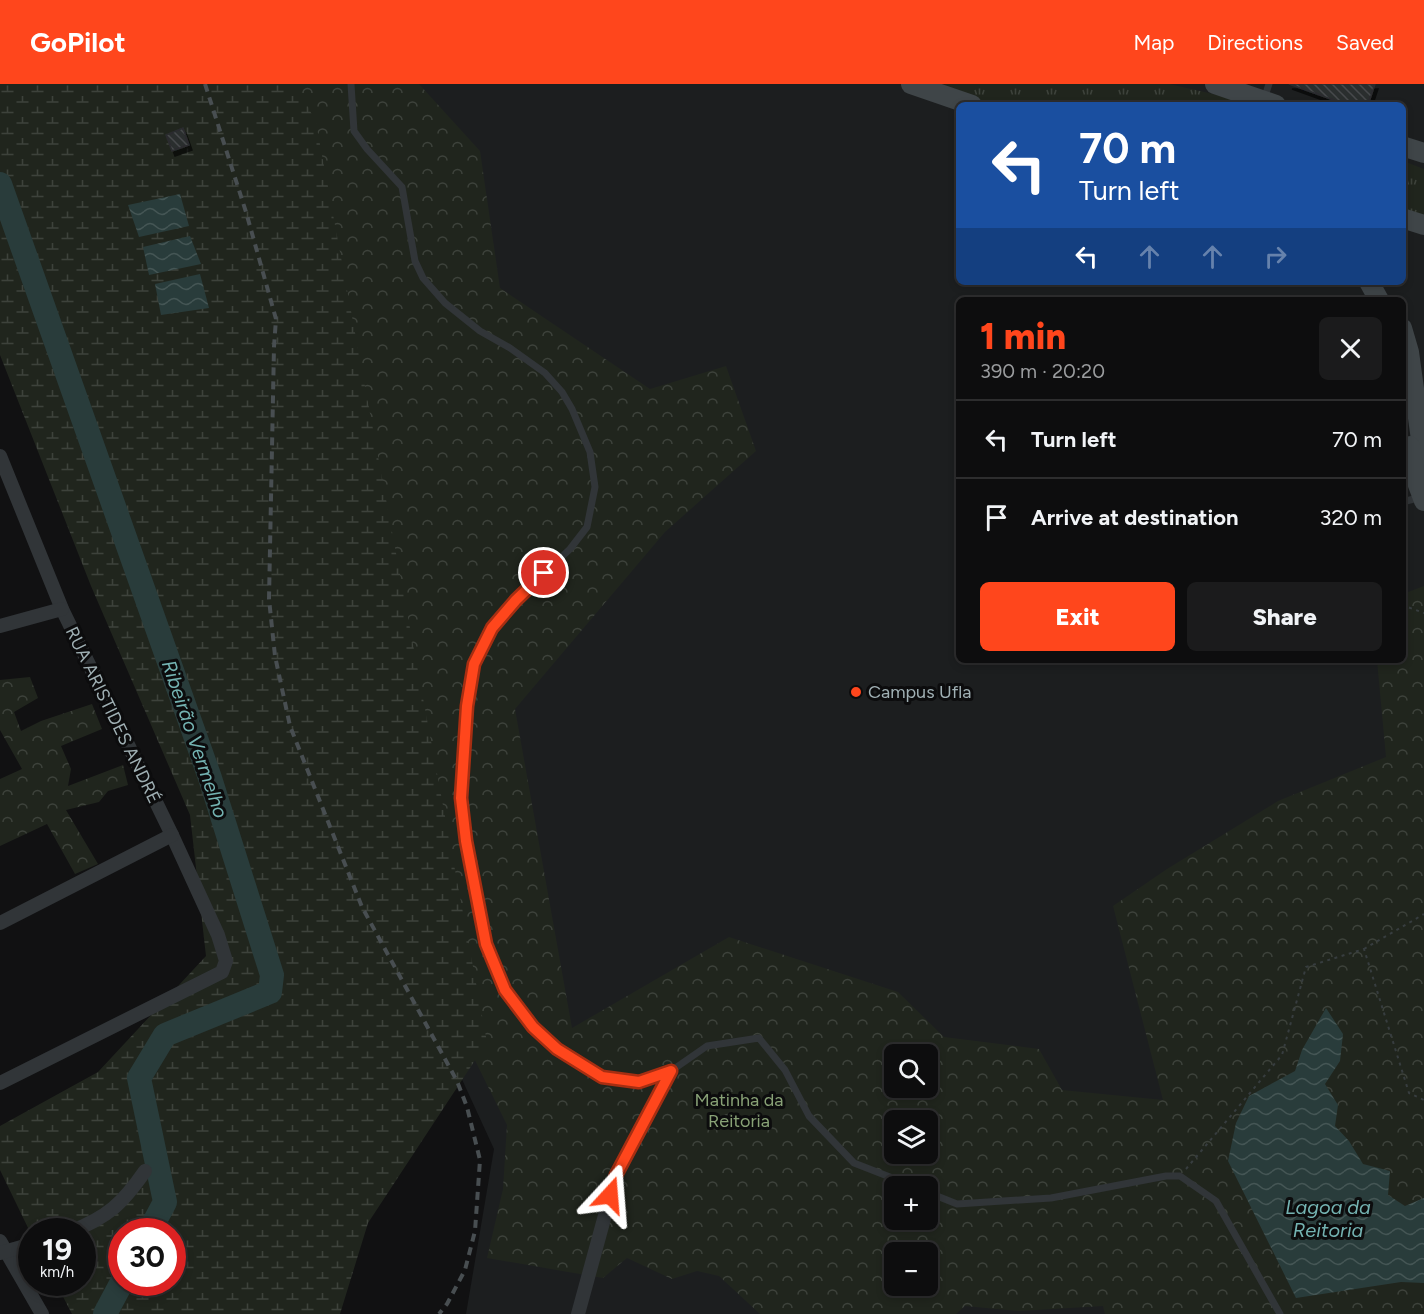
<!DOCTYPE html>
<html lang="en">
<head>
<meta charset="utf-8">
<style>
	:root { --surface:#0d0d0e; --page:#1b1b1c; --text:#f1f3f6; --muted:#9a9c9e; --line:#2d2d2e; --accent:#ff461c }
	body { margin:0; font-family:Figtree,sans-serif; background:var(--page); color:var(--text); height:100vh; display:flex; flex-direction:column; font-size:22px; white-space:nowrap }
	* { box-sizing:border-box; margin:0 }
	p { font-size:20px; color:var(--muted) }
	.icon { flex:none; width:33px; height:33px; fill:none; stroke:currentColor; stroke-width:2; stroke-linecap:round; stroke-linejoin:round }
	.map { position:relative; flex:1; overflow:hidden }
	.panel { position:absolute; left:956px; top:213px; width:450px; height:366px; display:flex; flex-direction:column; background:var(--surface); border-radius:9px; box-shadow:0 3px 9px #0003,0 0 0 2px var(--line) }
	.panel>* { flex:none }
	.hud { position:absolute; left:956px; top:18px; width:450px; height:183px; border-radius:9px; box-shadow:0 3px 9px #0003,0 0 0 2px var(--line); background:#1a4fa0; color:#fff; overflow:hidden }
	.buttons { position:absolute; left:884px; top:960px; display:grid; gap:12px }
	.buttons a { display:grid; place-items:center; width:54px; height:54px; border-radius:9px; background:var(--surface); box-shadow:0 3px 9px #0003,0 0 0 2px var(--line); font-size:30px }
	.speed { position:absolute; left:18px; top:1134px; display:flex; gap:12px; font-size:30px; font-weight:700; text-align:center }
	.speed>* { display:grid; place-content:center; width:78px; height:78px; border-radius:50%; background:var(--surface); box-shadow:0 3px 9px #0003,0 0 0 2px var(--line); line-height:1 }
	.speed small { font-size:15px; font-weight:400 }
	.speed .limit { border:9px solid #d22; background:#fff; color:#111 }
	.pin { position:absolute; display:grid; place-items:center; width:51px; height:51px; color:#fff; margin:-26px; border:3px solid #fff; border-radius:50%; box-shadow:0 2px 6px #0007 }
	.me { position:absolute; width:66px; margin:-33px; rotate:19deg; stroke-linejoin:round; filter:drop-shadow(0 0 4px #0008) }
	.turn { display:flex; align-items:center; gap:21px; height:126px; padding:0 24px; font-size:27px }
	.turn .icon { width:78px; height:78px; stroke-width:2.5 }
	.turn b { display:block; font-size:42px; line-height:51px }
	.lanes { display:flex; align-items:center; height:57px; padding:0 24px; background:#0003; justify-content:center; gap:30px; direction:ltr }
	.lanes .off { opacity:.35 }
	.round { display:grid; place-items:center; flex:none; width:63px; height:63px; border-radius:9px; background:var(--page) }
	.head { display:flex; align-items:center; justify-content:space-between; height:102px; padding:0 24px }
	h1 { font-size:36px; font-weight:800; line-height:45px; color:var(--accent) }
	.primary-button { display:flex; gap:12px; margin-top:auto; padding:12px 24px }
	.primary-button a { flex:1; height:69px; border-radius:9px; background:var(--accent); color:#fff; font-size:24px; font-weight:800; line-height:69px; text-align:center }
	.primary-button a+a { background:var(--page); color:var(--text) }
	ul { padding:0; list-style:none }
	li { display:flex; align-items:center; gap:18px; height:78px; padding:0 24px; border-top:2px solid var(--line) }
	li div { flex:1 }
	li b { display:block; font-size:22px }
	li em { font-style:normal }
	header { display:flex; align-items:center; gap:36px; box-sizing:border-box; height:84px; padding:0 30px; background:var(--accent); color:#fff }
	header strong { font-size:28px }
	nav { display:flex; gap:33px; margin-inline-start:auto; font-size:21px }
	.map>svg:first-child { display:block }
</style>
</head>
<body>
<header>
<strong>GoPilot</strong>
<nav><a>Map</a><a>Directions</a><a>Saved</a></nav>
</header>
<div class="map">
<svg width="1424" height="1230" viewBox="0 0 1424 1230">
	<defs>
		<pattern id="forest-crowns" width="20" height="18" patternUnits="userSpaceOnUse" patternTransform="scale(1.5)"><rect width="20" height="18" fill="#20251d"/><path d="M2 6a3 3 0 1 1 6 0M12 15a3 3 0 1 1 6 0" fill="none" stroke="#3d423b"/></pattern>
		<pattern id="wetland-marsh" width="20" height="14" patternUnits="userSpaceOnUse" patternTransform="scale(1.5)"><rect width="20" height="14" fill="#20251d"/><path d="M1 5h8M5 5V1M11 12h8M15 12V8" fill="none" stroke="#3d423b"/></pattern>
		<pattern id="park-tufts" width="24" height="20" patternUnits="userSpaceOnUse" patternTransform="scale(1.5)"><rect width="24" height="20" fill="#20251d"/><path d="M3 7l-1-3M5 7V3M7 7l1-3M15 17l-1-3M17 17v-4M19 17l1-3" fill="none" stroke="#3d423b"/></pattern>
		<pattern id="water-waves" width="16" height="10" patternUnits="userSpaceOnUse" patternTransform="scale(1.5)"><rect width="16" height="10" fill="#293c3b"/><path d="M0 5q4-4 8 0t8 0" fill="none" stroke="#455655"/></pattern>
		<pattern id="building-back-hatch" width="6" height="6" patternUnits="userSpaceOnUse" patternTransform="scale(1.5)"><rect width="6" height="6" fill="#2a2d2f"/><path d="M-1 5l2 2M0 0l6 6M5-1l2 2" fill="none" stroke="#46494b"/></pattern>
		<filter id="shadow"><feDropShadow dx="3" dy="5" stdDeviation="0" flood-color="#0009"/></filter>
	</defs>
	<rect width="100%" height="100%" fill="#111112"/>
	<path fill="#1c1e1f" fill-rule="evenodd" d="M0 0H1424V1230H466L494 1065 299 641ZM958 21H1402V198H958ZM958 216H1402V576H958ZM894 970H927V1004H894ZM894 1036H927V1070H894ZM894 1102H927V1136H894ZM894 1168H927V1202H894Z"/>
	<g fill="url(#forest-crowns)" fill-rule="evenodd">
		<path d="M199 0H419L480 67 500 204 650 305 726 282 756 367 665 448 515 625 572 944 729 853 898 908 944 953 1039 965 1062 1006 1163 1016 1113 822 1167 785 1278 717 1386 673 1377 576H1402L1403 510 1424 502V1230H1105L1103 1222 1019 1227 965 1222 956 1230H760L719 1192 697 1187 672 1195 627 1174 603 1194 487 1174 503 1105 507 1041 309 641ZM894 970H927V1004H894ZM894 1036H927V1070H894ZM894 1102H927V1136H894ZM894 1168H927V1202H894Z"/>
		<polygon points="30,593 38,614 14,628 21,647 41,637 92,620 102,645 61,662 71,685 68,702 123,681 128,701 108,707 99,718 66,726 98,780 75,790 47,740 0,762 0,695 22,685 0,646 0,596"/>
	</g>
	<path fill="url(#wetland-marsh)" fill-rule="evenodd" d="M0 0H297L316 39 487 958 368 1139 340 1230H72L56 1199 82 1198V1148H32L31 1150 0 1086V1042L98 988 206 872 190 731 91 502 0 271ZM122 1148H172V1198H122Z"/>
	<g fill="url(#park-tufts)">
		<polygon points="931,0 1169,0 1222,12 1248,21 988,21"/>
		<polygon points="1403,77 1424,85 1424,134 1403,126"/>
	</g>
	<g fill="url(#water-waves)">
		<polygon points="180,110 189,142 139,153 128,121"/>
		<polygon points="190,152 201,180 149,191 143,163"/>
		<polygon points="200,190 209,224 161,231 155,200"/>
		<polygon points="1326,924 1343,950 1340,977 1325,1000 1338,1021 1335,1042 1349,1057 1363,1080 1390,1087 1388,1111 1405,1122 1424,1114 1424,1199 1401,1198 1296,1214 1228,1077 1236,1039 1249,1012 1295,987 1302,966"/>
	</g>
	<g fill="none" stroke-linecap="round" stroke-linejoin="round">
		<g stroke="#293c3b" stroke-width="24">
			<polyline points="0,100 210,694 272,891 270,908 165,951 139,994 165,1118 149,1148"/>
			<polyline points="105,1230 122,1198"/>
		</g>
	</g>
	<g fill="url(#building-back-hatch)" stroke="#2a2c2e" stroke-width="1.5" filter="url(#shadow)">
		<polygon points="1289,0 1375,0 1368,21 1347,21"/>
		<polygon points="183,44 189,61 172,67 166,51"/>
	</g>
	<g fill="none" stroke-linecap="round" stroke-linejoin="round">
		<g stroke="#373d3f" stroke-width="2" stroke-dasharray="3 4.5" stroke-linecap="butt">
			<polyline points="1402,521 1424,529"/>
			<polyline points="1364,865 1424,830"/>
			<polyline points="1186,1085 1282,971 1306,883 1364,865 1409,1009 1424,1016"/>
		</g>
		<g stroke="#313538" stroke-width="7">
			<polyline points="351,0 354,47 367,65 402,103 415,177 423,194 445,219 480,247 510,264 545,289 562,308 572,325 590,368 595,403 587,443 570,465 516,516 492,544 475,580 467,622 461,714 466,757 486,860 505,906 533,943 557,965 602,993 639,998 671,987 707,962 759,954 785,986 809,1032 854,1079 913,1102"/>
			<polyline points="1264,15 1269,0"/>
			<polyline points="1402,418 1422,413"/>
			<polyline points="927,1108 957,1120 1051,1114 1166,1092 1180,1092 1216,1117 1280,1230"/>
		</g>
		<g stroke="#313538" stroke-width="14">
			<polyline points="0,372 62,525 172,751 218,851 226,877 222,888 0,999"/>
			<polyline points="0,542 62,525"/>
			<polyline points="0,839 172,751"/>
			<path d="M70 1148C108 1133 122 1120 145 1087"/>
			<polyline points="0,1157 42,1230"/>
			<polyline points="0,1169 32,1160"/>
			<polyline points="578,1230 616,1091 671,987"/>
		</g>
		<g stroke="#3f4548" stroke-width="20">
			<polyline points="911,0 972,21"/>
			<polyline points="1215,0 1276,21"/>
			<polyline points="1402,62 1424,69"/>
			<polyline points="1402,134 1424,141"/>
			<polyline points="1369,198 1379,216"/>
			<polyline points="1402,244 1409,268 1424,378"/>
			<polyline points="1410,362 1415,393 1424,417"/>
		</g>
		<polyline stroke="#484e51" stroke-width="4" stroke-dasharray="8 6" stroke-linecap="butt" points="205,0 246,128 276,235 274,263 269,515 275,572 290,642 362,823 457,997 467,1023 480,1076 475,1147 465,1186 447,1220 439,1230"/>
	</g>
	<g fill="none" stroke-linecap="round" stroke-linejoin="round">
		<defs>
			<polyline id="route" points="544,489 516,516 492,544 474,580 467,622 461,714 466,757 486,860 505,906 533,943 557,965 602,993 639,998 671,987 616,1091 610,1111"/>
		</defs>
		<use href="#route" stroke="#a62e12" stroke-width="15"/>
		<use href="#route" stroke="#ff461c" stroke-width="10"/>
	</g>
	<circle fill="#ff461c" stroke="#0c0c0d" stroke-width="2" cx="856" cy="608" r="6"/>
	<g text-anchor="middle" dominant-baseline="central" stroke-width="6" stroke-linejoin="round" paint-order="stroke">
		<g font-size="18" fill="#a0b0b4" stroke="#0c0c0d" text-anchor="start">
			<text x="868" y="608">Campus Ufla</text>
		</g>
		<g font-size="18" fill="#a0b0b4" stroke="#0c0c0d">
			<text transform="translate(113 631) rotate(64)">RUA ARISTIDES ANDRÉ</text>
		</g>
		<g font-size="18" fill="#88a176" stroke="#0c0c0d">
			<text x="739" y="1016">Matinha da<tspan x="739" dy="21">Reitoria</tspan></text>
		</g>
		<g font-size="20" font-style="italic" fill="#74b3b2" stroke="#0c0c0d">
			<text transform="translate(195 655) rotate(71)">Ribeirão Vermelho</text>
			<text x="1328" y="1123">Lagoa da<tspan x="1328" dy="23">Reitoria</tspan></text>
		</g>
	</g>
</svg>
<div class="buttons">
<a><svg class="icon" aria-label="search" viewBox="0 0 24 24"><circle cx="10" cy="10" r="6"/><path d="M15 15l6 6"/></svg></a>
<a><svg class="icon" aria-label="layers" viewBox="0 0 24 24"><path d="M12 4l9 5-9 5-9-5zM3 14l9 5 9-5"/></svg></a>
<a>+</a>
<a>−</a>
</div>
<div class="speed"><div>19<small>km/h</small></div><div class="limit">30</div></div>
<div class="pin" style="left:544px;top:489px;background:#d93025"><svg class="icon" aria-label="arrive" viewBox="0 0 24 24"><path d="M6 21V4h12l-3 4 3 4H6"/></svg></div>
<svg class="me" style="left:610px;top:1111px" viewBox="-20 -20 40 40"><path d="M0-17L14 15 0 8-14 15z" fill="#ff461c" stroke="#fff" stroke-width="4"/></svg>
<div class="hud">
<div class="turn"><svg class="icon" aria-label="left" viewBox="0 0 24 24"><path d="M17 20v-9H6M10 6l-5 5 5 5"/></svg><div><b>70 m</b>Turn left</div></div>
<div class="lanes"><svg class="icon" aria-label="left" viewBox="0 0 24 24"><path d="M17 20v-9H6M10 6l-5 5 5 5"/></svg><svg class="icon off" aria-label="ahead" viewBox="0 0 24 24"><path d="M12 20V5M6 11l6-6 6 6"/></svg><svg class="icon off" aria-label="ahead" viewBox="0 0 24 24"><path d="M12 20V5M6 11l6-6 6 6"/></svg><svg class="icon off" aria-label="right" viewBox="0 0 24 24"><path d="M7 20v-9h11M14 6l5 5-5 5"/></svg></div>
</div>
<section class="panel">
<div class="head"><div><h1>1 min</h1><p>390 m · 20:20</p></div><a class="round"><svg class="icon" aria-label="close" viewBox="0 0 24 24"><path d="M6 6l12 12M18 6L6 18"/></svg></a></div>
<ul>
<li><svg class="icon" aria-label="left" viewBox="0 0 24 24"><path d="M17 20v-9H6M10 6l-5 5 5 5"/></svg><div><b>Turn left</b></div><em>70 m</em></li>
<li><svg class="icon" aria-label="arrive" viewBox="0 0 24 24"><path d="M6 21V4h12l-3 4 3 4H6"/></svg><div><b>Arrive at destination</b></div><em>320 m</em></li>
</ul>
<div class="primary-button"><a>Exit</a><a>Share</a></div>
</section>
</div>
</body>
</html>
